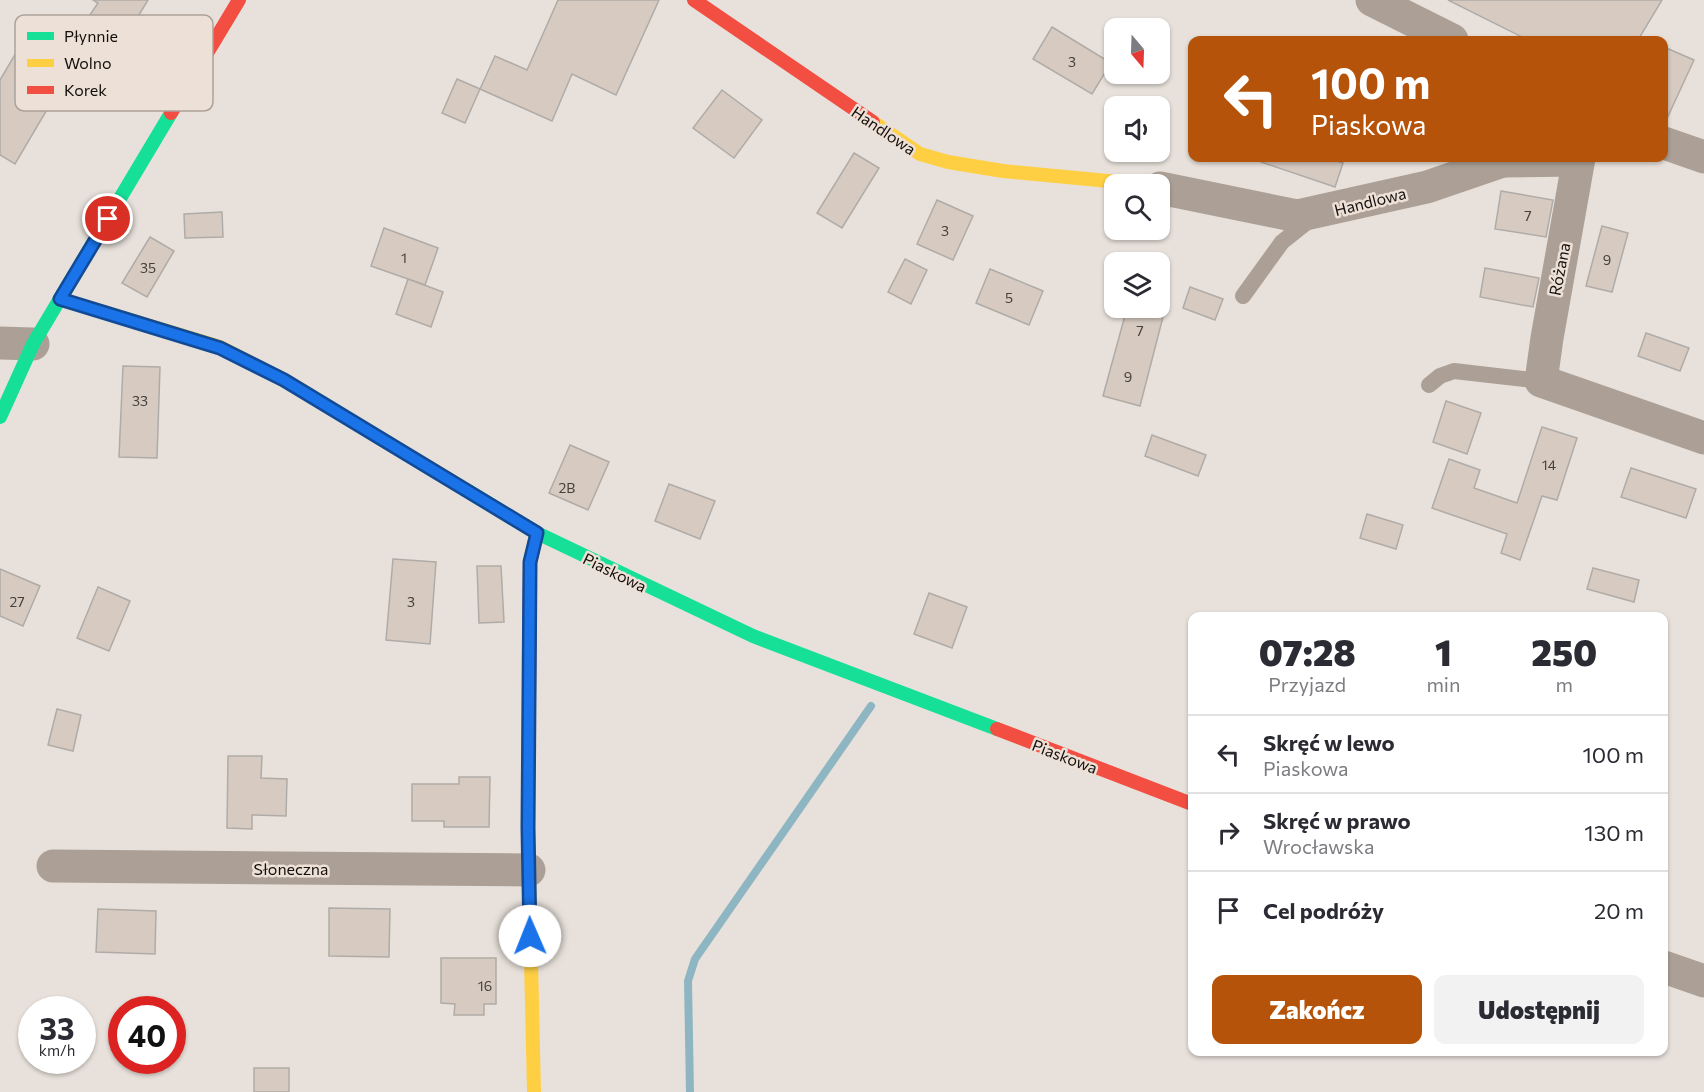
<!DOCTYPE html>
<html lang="pl">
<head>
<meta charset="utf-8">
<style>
	:root { --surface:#fff; --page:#f2f2f3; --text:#2b2b33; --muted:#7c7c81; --line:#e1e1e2; --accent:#b45309 }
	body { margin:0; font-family:Commissioner,sans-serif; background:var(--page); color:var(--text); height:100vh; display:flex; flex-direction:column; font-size:22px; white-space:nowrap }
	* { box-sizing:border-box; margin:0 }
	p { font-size:20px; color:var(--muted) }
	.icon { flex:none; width:33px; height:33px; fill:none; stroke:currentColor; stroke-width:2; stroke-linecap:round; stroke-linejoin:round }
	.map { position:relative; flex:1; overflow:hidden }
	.details { position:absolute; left:1188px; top:612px; width:480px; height:444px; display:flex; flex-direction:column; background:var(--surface); border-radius:12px; box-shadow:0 2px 4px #0004 }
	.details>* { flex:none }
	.top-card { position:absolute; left:1188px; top:36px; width:480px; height:126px; border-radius:12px; box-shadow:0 2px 4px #0004; background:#b45309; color:#fff; overflow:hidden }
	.needle { width:39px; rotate:161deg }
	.controls { position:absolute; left:1104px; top:18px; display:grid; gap:12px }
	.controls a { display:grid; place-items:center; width:66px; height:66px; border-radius:12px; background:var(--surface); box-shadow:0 2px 4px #0004; font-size:30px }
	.speed { position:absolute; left:18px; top:996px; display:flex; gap:12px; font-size:30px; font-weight:700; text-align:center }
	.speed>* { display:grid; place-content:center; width:78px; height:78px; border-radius:50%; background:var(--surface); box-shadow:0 2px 4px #0004; line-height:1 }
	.speed small { font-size:15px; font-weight:400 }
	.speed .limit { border:9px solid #d22; background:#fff; color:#111 }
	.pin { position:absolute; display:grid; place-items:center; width:51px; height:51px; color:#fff; margin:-26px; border:3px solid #fff; border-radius:50%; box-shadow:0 2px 6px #0007 }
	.me { position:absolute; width:66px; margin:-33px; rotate:359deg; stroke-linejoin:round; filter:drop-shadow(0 0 4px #0008) }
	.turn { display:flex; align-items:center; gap:21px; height:126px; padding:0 24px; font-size:27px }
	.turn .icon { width:78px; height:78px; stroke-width:2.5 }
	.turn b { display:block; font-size:42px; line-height:51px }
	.eta { display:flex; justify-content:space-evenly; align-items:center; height:102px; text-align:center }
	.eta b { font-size:36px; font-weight:800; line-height:42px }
	.action { display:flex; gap:12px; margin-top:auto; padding:12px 24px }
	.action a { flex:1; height:69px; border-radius:12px; background:var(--accent); color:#fff; font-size:24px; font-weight:800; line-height:69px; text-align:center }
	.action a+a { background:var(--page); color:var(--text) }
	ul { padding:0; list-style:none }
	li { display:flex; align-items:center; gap:18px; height:78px; padding:0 24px; border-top:2px solid var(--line) }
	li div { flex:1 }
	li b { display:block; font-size:22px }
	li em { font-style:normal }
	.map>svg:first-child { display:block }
</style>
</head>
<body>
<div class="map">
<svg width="1704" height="1092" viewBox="0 0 1704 1092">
	<rect width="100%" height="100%" fill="#e8e1db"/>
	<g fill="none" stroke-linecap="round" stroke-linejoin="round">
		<polyline stroke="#8eb6c2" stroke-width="8" points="690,1092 688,981 695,959 871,706"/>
	</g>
	<g fill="#d6cac1" stroke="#b0aba7" stroke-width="1.5">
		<polygon points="93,0 148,0 133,25 126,20 105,52 77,34 98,3"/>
		<polygon points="558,0 659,0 616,95 572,74 552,121 480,89 495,56 527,70"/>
		<polygon points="1448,0 1662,0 1638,40 1528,40"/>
		<polygon points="1052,27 1111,63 1092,94 1033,59"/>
		<polygon points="20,46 68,74 15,164 0,155 0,80"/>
		<polygon points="1664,47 1694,60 1664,125"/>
		<polygon points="457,79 480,89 465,123 442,113"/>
		<polygon points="722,90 762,120 734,158 693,128"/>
		<polygon points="854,153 879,168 842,228 817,213"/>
		<polygon points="1261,158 1327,158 1343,163 1335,187 1261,162"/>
		<polygon points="1501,191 1553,200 1546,237 1495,229"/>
		<polygon points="937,200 973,216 953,260 917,244"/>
		<polygon points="222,212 223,237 185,238 184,214"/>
		<polygon points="1602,226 1628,233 1612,292 1586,286"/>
		<polygon points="384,228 438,248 425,285 371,266"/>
		<polygon points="150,237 174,251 147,297 122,283"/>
		<polygon points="905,259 927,270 911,304 888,292"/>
		<polygon points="1485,268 1539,278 1533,307 1480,297"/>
		<polygon points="990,269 1043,291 1029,325 976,303"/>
		<polygon points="408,279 443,292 431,327 396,314"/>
		<polygon points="1190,287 1223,299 1215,320 1183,308"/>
		<polygon points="1127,308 1144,308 1164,313 1140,406 1103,396"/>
		<polygon points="1646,333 1689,348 1680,371 1638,356"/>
		<polygon points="123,366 160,367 157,458 119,457"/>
		<polygon points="1446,401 1481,413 1467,454 1433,442"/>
		<polygon points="1542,427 1577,438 1557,500 1542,496 1520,560 1501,553 1507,534 1432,508 1449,459 1480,470 1474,488 1517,503"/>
		<polygon points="1152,435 1206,455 1198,476 1145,456"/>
		<polygon points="570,445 609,462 588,510 549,493"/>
		<polygon points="1631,468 1696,489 1686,518 1621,497"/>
		<polygon points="669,484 715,501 700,539 655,521"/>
		<polygon points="1367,514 1403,525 1396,549 1360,538"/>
		<polygon points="393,559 436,562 430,644 386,640"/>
		<polygon points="477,566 501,566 504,622 479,623"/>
		<polygon points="1593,568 1639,580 1634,602 1587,589"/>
		<polygon points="0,569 40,586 23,626 0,616"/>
		<polygon points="98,587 130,601 109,651 77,638"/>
		<polygon points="929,593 967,607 952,648 914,634"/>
		<polygon points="57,709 81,715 73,751 48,745"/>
		<polygon points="228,756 262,756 261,778 287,779 286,816 252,815 252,829 227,828"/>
		<polygon points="459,777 490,777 489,827 444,827 444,821 412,821 412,784 459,784"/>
		<polygon points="329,908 390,909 389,957 329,956"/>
		<polygon points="98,909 156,911 155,954 96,952"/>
		<polygon points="441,958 496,958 496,1004 484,1004 484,1015 454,1015 455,1004 441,1003"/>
		<rect x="254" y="1068" width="35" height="24"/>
	</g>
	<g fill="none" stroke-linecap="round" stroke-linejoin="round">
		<g stroke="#aca096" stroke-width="16">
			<polyline points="1243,296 1282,242 1311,219"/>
			<polyline points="1429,385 1440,376 1454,371 1541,381"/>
		</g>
		<g stroke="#aca096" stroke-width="33">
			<polyline points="1372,0 1452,40"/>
			<polyline points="1664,143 1704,157"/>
			<polyline points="1579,158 1547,338 1541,381 1704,438"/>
			<polyline points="1503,161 1578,160"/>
			<polyline points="1160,188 1297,216 1427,187 1503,161 1504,158"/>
			<polyline points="0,343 33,344"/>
			<polyline points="53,866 529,870"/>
			<polyline points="1664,967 1704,981"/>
		</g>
		<g stroke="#16e098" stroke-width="14">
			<polyline points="0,417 33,344 171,113"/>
			<polyline points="468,491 537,533 753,636 997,729"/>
		</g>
		<g stroke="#ffcf43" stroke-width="14">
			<polyline points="873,122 920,154 948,162 1003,171 1140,184"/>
			<polyline points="60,299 220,347 284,380 468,491"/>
			<polyline points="529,701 528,828 534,1092"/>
		</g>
		<g stroke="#f24e42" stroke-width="14">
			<polyline points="694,0 873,122"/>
			<polyline points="171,113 239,0"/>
			<polyline points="529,701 530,563 537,533"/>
			<polyline points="997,729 1192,804"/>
		</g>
	</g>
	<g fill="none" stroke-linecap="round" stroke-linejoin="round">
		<defs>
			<polyline id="route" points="108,219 60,299 220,348 284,380 537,533 530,562 528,828 530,936"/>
		</defs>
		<use href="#route" stroke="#114b97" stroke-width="15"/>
		<use href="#route" stroke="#1a73e8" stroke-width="10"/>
	</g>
	<g text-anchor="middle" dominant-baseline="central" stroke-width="5" stroke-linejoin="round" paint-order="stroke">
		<g font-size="14" fill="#46403b">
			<text x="1072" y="61">3</text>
			<text x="1528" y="215">7</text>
			<text x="945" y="230">3</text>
			<text x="404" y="257">1</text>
			<text x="1607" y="259">9</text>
			<text x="148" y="267">35</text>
			<text x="1009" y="297">5</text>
			<text x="1140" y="330">7</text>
			<text x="1128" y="376">9</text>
			<text x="140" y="400">33</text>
			<text x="1549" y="464">14</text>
			<text x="567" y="487">2B</text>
			<text x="17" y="601">27</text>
			<text x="411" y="601">3</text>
			<text x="485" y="985">16</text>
		</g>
		<g font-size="16" fill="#130f0c" stroke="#ede0d6">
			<text transform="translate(884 130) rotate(34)">Handlowa</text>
			<text transform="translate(1370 201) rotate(-14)">Handlowa</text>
			<text transform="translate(1559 269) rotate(-79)">Różana</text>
			<text transform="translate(615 572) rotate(26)">Piaskowa</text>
			<text transform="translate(1065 756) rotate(21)">Piaskowa</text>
			<text x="291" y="868">Słoneczna</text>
		</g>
	</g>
	<rect x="15" y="15" width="198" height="96" rx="9" fill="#ede0d6" stroke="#aca199" stroke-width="1.5"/>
	<rect x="27" y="32" width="27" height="8" fill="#16e098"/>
	<rect x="27" y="59" width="27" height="8" fill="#ffcf43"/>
	<rect x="27" y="86" width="27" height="8" fill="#f24e42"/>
	<g font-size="16" fill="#130f0c">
		<text x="64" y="42">Płynnie</text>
		<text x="64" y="69">Wolno</text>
		<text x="64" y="96">Korek</text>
	</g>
</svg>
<div class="controls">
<a><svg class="needle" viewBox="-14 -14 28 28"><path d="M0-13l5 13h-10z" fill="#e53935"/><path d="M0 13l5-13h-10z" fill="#7c7c81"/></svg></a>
<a><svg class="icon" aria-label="sound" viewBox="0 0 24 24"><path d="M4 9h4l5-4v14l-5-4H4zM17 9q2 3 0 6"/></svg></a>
<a><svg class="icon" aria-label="search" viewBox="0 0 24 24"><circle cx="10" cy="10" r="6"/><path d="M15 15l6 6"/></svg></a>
<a><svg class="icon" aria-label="layers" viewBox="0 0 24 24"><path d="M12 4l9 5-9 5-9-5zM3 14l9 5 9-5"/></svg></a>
</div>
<div class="speed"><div>33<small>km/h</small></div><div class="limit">40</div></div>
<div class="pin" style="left:108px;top:219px;background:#d93025"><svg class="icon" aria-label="arrive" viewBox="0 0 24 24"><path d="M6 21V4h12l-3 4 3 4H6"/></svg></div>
<svg class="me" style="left:530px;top:936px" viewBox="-20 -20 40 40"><circle r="19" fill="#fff"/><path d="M0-13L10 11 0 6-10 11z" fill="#1a73e8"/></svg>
<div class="top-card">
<div class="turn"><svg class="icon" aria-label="left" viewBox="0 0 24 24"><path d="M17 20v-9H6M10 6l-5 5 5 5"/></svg><div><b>100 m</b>Piaskowa</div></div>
</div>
<section class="details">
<div class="eta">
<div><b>07:28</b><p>Przyjazd</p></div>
<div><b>1</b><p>min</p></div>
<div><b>250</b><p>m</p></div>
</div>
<ul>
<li><svg class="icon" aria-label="left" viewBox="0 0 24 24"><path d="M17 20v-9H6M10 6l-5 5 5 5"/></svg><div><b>Skręć w lewo</b><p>Piaskowa</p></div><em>100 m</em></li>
<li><svg class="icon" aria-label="right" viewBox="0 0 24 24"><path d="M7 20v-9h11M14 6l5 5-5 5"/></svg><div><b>Skręć w prawo</b><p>Wrocławska</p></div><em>130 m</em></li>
<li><svg class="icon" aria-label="arrive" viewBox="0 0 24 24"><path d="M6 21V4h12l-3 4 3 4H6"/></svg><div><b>Cel podróży</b></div><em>20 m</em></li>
</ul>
<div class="action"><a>Zakończ</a><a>Udostępnij</a></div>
</section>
</div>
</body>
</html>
